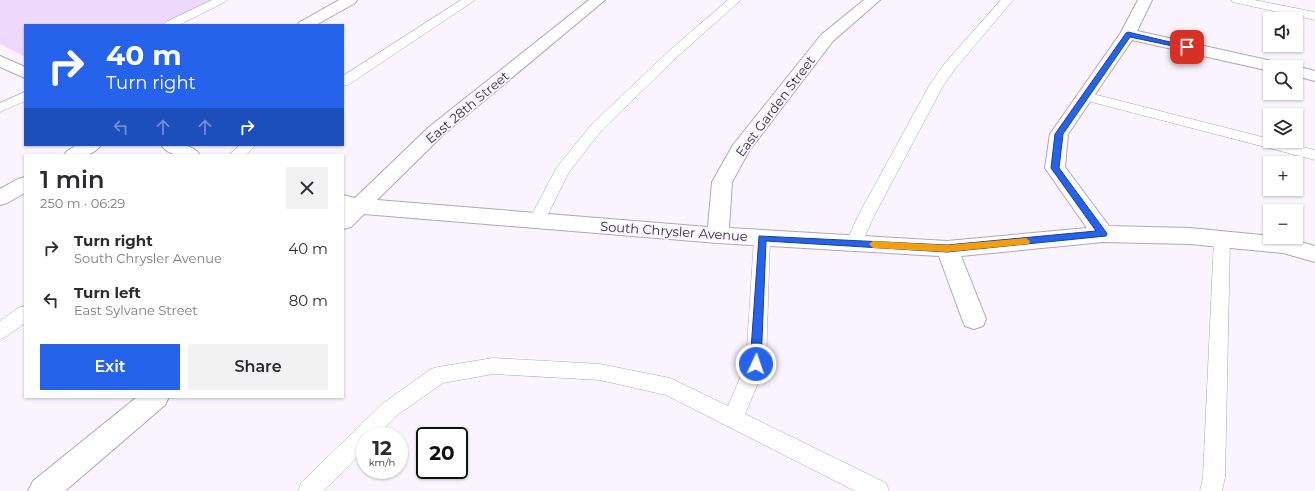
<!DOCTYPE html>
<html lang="en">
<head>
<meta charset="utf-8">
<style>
	:root { --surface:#fff; --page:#f2f2f3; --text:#2b2b33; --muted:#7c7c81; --accent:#2563eb }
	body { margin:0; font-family:Montserrat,sans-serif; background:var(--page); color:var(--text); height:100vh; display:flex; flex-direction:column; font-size:15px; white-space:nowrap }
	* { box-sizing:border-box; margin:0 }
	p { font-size:13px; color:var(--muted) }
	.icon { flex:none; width:22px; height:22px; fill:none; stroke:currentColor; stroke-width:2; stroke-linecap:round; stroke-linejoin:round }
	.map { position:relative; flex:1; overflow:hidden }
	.drawer { position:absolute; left:24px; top:154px; width:320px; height:244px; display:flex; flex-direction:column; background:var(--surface); border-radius:0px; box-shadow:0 1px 3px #0004 }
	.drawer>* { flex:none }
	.top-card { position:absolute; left:24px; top:24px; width:320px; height:122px; border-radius:0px; box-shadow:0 1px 3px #0004; background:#2563eb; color:#fff; overflow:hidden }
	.buttons { position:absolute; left:1263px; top:12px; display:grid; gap:8px }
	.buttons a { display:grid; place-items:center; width:40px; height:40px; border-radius:0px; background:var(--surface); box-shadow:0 1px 3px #0004; font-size:20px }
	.speed { position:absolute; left:356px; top:427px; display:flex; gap:8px; font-size:20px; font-weight:700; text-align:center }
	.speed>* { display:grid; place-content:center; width:52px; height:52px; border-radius:50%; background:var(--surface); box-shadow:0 1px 3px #0004; line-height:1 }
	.speed small { font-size:10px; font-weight:400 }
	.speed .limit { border:2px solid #111; border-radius:6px; background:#fff; color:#111 }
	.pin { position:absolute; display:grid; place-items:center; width:34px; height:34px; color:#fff; margin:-17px; border-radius:8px; box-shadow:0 2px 6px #0006 }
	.me { position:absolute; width:44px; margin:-22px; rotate:3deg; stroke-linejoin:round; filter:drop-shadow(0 0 3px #0008) }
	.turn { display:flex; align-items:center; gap:14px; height:84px; padding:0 16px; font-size:18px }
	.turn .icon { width:52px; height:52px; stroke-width:2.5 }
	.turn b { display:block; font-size:28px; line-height:34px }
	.lanes { display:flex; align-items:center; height:38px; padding:0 16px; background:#0003; justify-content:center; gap:20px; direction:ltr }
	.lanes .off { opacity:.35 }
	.round { display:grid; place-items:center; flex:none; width:42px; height:42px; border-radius:0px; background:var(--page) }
	.headline { display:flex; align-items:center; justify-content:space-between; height:68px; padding:0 16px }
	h1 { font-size:24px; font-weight:600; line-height:30px }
	.cta { display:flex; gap:8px; margin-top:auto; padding:8px 16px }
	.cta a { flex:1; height:46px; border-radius:0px; background:var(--accent); color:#fff; font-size:16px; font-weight:600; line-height:46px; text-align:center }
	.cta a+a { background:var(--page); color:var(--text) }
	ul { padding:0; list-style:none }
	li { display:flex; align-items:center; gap:12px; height:52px; padding:0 16px }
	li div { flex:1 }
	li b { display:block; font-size:15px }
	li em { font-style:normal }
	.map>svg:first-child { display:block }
</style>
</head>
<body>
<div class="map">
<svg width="1315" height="491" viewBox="0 0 1315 491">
	<rect width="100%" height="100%" fill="#faf4fe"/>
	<polygon fill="#edd9fc" points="0,0 229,0 178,25 25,25 25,57 0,44"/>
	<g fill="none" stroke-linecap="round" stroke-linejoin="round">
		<defs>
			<g id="lane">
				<polygon points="212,0 227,0 225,2 179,25 164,25 166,22"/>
				<polygon points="461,0 475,0 348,85 343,86 343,76"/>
				<polygon points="728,0 741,0 678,56 602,130 569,172 543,224 537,226 531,224 529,220 557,167 592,124 670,50"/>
				<polygon points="1001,0 1013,0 955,69 943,86 874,216 860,247 854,249 848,247 846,243 858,216 929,86 945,63"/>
				<polygon points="1231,0 1254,0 1315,12 1315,20 1237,3 1233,2"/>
				<polygon points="25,92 25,101 0,112 0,103"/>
				<polygon points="1085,92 1270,139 1270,141 1278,141 1315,150 1315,160 1080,99 1078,96 1080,93"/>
				<polygon points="240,145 256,145 246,155 229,155"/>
				<polygon points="762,232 768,234 770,238 766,364 745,414 886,483 889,491 855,491 666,395 600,380 493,374 443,383 396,416 377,436 365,436 365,449 324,491 298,491 301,483 382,404 431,369 438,367 493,358 600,364 670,378 728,406 746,364 754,238 756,234"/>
				<polygon points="1222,233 1228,235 1230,239 1225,477 1222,491 1200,491 1203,477 1214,239 1216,235"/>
				<polygon points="25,306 25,323 7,336 0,339 0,321 18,308"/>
			</g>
			<g id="street">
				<polygon points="339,0 357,0 355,3 316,25 297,25 300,22"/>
				<polygon points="589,0 605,0 443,135 377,200 708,227 712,182 733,145 821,35 864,0 880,0 833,41 749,151 732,182 729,228 947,241 1087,228 1045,168 1050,134 1120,34 1138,0 1152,0 1137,31 1276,62 1282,63 1284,67 1270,67 1270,71 1132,40 1068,134 1065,167 1109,226 1190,228 1283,237 1315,246 1315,262 1283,253 1190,244 1103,242 961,256 986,319 983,326 974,329 965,326 962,319 939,256 718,243 364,214 351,227 343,229 343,195 355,198 429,127"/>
				<polygon points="0,56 25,67 25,78 0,67"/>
				<polygon points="1296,66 1315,71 1315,81 1296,76 1296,67 1292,67"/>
				<path d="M77 145H101C92 158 78 155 64 155L67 151Z"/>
				<path d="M161 145C175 145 191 142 200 155 186 155 170 158 161 145Z"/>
				<polygon points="25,177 25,193 7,203 0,205 0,189 18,179"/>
				<polygon points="137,397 169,397 165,405 65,491 28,491 33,481"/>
			</g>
		</defs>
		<use href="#lane" stroke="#b2a5bc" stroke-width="1"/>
		<use href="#street" stroke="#b2a5bc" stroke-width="2"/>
		<use href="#lane" fill="#fff" fill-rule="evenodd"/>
		<use href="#street" fill="#fff" fill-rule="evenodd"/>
	</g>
	<polygon fill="#2563eb" stroke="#184099" points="1128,32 1191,47 1187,49 1130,37 1063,134 1059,168 1106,232 1107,234 1106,236 947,252 766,241 761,364 759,367 756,369 752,367 750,364 759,236 947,245 1096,231 1051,168 1055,134 1126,33"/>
	<polygon fill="#f59e0b" points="1026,238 1030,241 1029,244 947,252 873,248 869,244 873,241 947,245"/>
	<g text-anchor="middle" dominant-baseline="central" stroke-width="3.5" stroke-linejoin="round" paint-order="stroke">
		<g font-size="13" fill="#353039" stroke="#faf4fe">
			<text transform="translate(775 106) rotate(-53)">East Garden Street</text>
			<text transform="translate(467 107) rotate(-40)">East 28th Street</text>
			<text transform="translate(674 231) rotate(4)">South Chrysler Avenue</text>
		</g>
	</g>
</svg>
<div class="buttons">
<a><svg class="icon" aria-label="sound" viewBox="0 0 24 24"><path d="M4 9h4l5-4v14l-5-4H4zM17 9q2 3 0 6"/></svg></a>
<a><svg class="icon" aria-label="search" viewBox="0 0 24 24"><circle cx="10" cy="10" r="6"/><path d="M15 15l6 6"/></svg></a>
<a><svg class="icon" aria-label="layers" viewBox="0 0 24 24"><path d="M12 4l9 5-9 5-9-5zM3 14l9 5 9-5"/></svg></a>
<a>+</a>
<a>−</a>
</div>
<div class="speed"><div>12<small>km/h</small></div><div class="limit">20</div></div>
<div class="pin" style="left:1187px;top:47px;background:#d93025"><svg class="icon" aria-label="arrive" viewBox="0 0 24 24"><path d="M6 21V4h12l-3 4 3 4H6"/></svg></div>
<svg class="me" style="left:756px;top:364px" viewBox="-20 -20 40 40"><circle r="17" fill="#2563eb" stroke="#fff" stroke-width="3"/><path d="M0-11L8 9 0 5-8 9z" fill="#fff"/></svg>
<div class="top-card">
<div class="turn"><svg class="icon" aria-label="right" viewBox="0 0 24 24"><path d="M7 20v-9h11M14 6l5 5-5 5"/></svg><div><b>40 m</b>Turn right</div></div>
<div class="lanes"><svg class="icon off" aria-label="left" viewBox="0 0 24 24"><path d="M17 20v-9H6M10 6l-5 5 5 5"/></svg><svg class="icon off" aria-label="ahead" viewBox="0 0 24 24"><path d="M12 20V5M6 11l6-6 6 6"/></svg><svg class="icon off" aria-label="ahead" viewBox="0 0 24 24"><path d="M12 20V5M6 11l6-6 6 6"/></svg><svg class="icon" aria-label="right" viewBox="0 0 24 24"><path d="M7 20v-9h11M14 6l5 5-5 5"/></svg></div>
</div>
<section class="drawer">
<div class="headline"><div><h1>1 min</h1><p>250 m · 06:29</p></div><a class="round"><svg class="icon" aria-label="close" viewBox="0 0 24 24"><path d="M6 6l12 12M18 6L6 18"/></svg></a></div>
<ul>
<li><svg class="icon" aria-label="right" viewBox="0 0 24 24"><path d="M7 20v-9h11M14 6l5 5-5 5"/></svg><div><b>Turn right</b><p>South Chrysler Avenue</p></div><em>40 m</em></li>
<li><svg class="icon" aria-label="left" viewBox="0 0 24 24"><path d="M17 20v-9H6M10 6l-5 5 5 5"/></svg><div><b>Turn left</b><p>East Sylvane Street</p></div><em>80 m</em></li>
</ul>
<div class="cta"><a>Exit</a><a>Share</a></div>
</section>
</div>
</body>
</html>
